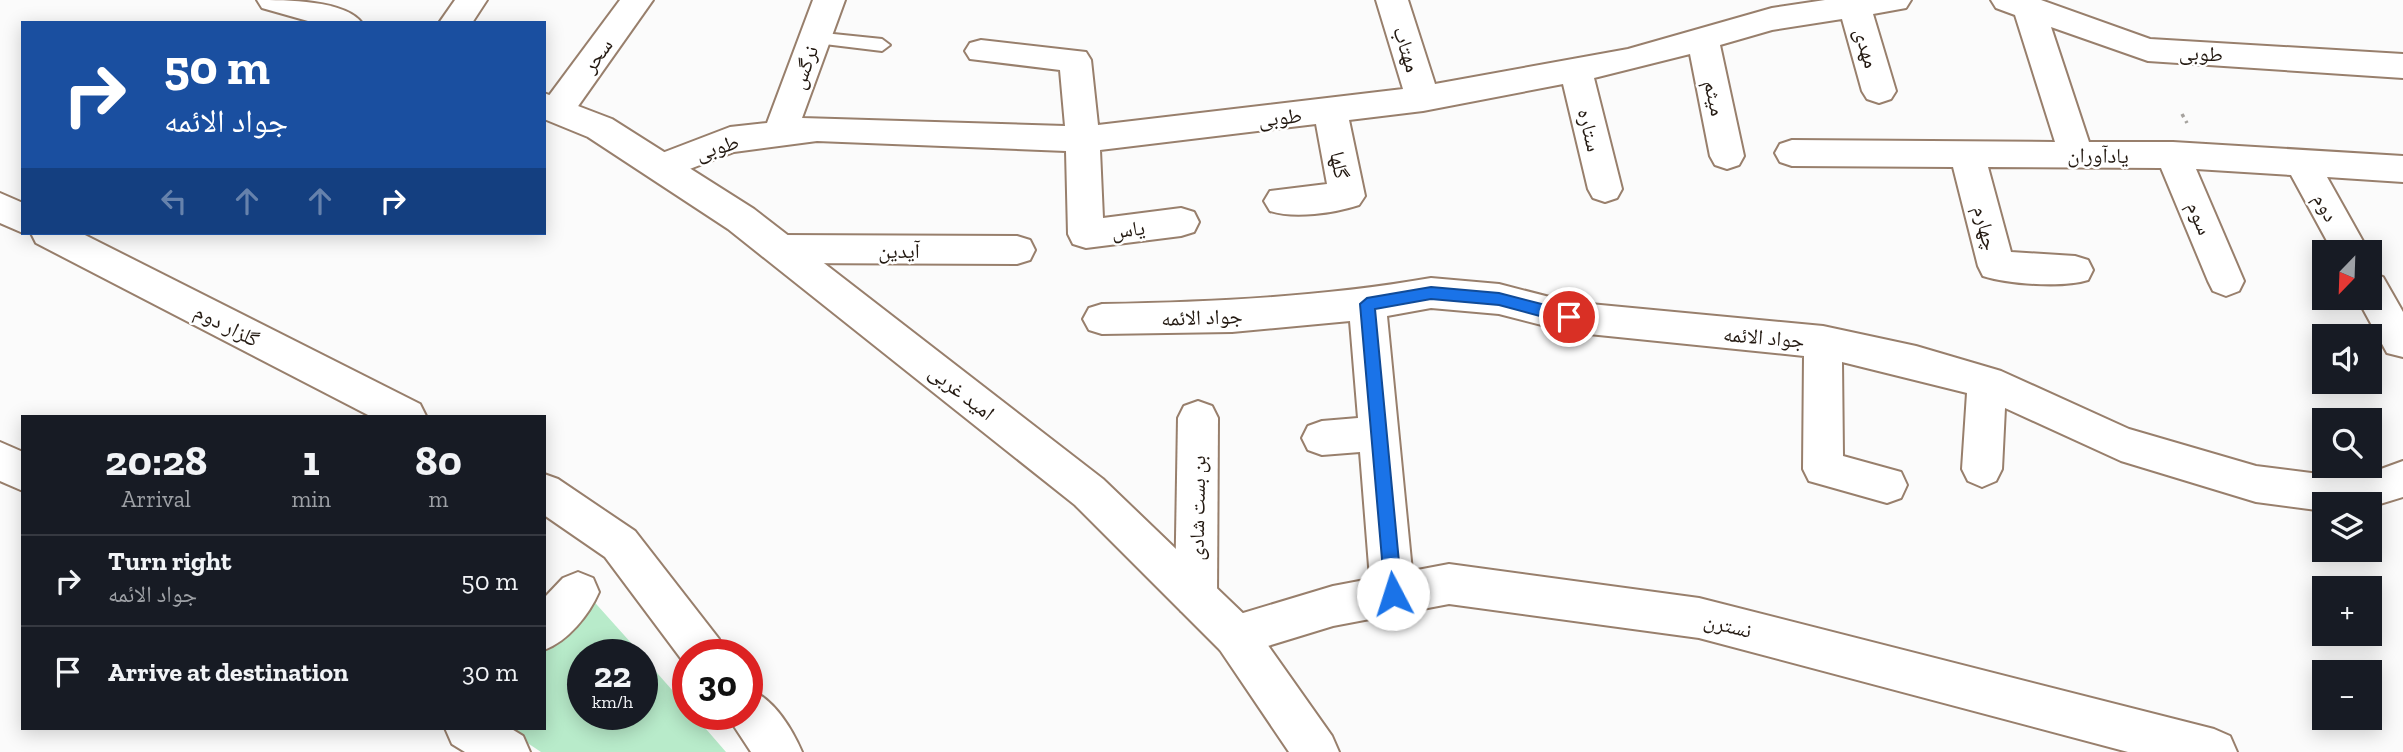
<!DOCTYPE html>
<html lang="en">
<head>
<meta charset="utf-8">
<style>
	:root { --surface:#171b24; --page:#20242c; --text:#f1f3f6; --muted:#9ea1a6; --line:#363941 }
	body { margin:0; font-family:"Zilla Slab","Noto Naskh Arabic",serif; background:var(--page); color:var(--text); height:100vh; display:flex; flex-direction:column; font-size:26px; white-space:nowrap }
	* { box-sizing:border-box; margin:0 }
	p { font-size:23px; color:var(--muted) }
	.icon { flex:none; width:38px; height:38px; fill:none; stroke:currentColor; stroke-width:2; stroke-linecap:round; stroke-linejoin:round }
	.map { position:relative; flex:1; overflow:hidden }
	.sheet { position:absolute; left:21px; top:415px; width:525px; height:315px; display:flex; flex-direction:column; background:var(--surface); border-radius:0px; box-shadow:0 4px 18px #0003 }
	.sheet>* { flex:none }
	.top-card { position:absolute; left:21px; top:21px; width:525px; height:214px; border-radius:0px; box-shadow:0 4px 18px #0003; background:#1a4fa0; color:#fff; overflow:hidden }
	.needle { width:46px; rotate:203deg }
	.controls { position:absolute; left:2312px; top:240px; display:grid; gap:14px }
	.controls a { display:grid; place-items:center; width:70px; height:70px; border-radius:0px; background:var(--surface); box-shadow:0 4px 18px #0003; font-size:35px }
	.speed { position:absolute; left:567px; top:639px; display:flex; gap:14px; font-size:35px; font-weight:700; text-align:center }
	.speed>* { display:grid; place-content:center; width:91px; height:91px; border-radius:50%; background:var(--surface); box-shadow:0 4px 18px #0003; line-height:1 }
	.speed small { font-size:18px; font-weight:400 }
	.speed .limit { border:10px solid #d22; background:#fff; color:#111 }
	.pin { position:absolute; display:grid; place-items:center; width:60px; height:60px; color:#fff; margin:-30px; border:4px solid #fff; border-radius:50%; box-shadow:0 2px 7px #0007 }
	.me { position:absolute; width:77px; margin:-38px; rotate:355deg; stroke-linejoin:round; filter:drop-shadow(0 0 5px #0008) }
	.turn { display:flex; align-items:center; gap:24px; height:147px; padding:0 28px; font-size:32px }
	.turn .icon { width:91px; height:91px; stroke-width:2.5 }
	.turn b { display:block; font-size:49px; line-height:60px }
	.lanes { display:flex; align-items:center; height:66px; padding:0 28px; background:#0003; justify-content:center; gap:35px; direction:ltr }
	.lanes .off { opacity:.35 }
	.eta { display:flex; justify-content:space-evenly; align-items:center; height:119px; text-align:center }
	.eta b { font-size:42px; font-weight:700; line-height:49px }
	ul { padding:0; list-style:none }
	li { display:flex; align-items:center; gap:21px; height:91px; padding:0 28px; border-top:2px solid var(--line) }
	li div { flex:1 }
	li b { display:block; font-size:26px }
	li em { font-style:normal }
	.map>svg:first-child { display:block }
</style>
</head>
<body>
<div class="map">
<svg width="2403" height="752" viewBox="0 0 2403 752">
	<rect width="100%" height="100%" fill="#fbfbfb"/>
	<polygon fill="#b8ebca" points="589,596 641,654 583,654 583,714 642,714 642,656 688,708 688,714 693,714 726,752 541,752 505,728 544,728 544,649"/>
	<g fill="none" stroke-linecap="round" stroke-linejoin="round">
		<defs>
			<polygon id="lane" points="814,32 882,39 890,45 882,51 808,42 806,38"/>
			<g id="street">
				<polygon points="455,0 487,0 472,23 439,23"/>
				<polygon points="620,0 653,0 569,119 557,122 545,119 545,101"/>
				<path d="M813 0H845L802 118 1065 126 1060 70 970 59 965 51 970 43 981 40 1086 52 1091 60 1098 125 1403 89 1376 0H1408L1435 84 1628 49 1772 8 1825 0H1911L1906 8 1873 14 1896 91 1891 99 1879 103 1867 99 1862 91 1842 19 1772 30 1720 45 1744 156 1739 165 1727 169 1715 165 1710 156 1690 54 1594 78 1622 189 1617 198 1605 202 1593 198 1588 189 1563 84 1423 111 1349 120 1365 196 1359 205C1334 213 1295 219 1270 211L1264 201 1270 191 1327 184 1316 124 1100 150 1103 218 1181 208 1194 212 1199 222 1194 232 1181 236 1086 248 1073 244 1068 234 1066 151 817 141 734 152 661 180 649 176 644 167 649 158 730 127 767 123Z"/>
				<path d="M1991 0H2041L2150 39 2403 54V78L2148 61 2051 27 2089 142H2173L2403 156V182L2327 177 2369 252H2333L2291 175 2196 169 2244 281 2239 291 2226 296 2213 291 2208 281 2161 168 1988 167 2011 252 2075 256 2088 260 2093 270 2088 280C2063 288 2008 284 1983 276L1978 266 1953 167 1792 166 1780 162 1775 153 1780 144 1792 140 2055 142 2015 15 1996 8Z"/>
				<polygon points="0,193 23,203 23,233 0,223"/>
				<polygon points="31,233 81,233 420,404 426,416 370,416 36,243"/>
				<polygon points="781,235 1017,236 1030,240 1035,250 1030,260 1017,264 781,263 768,259 763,249 768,239"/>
				<polygon points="2370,272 2383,277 2403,312 2403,357 2387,353 2357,298 2370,298"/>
				<path d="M1431 278 1499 284 1569 302 1823 326 1916 346 2001 371 2129 429 2256 466 2335 476 2381 469 2403 461V497L2370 507V504H2324V511L2256 502 2121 461 2005 408 2002 469 1996 481 1982 487 1968 481 1962 469 1967 393 1842 362 1843 456 1901 472 1907 485 1901 498 1887 503 1809 481 1803 469 1804 356 1569 332 1499 314 1431 308 1387 316 1412 571 1449 564 1699 598 2214 729 2230 736 2237 752H2128L1699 638 1449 604 1333 626 1235 656 1220 650 1213 635 1220 620 1333 586 1370 579 1360 452 1322 455 1308 450 1302 438 1308 426 1322 421 1358 418 1350 321 1232 332 1102 334 1089 330 1083 319 1089 308 1102 304C1213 302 1322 297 1431 278Z"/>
				<polygon points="1198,401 1212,406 1218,418 1217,597 1211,611 1196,617 1181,611 1175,597 1178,418 1184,406"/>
				<polygon points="0,442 23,452 23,491 0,481"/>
				<polygon points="544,474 558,479 635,531 719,639 726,654 688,654 688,668 605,557 544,515"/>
				<path d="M578 572 593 578 599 592C589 615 568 641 544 650V598L563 578Z"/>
				<path d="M747 688C773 698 791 727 802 752H751L726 714H747Z"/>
				<polygon points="445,728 510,728 523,736 530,752 465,752 452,744"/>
			</g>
			<g id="secondary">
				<path d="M257 0C286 0 345 0 362 23H315L262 8Z"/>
				<polygon points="544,93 612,119 754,209 1103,479 1250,620 1332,736 1339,752 1289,752 1220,650 1075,505 728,229 588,137 544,119"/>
			</g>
		</defs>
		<use href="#lane" stroke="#987f6c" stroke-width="4"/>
		<use href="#street" stroke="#987f6c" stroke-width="4"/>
		<use href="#secondary" stroke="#987f6c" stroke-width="4"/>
		<polyline stroke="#a5a29e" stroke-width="3.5" stroke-dasharray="3.5 4.5" stroke-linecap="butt" points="2182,114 2187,123"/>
		<use href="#lane" fill="#fff" fill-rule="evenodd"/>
		<use href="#street" fill="#fff" fill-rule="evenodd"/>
		<use href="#secondary" fill="#fff" fill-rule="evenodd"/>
	</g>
	<polygon fill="#1a73e8" stroke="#114b97" stroke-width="2" points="1431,287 1499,293 1569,311 1577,317 1569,324 1499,305 1431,299 1375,309 1402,594 1400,600 1393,603 1387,600 1385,594 1360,304 1367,298"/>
	<g text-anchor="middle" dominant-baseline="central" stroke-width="5" stroke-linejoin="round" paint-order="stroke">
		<g font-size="21" fill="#231911" stroke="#fff">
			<text transform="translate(1867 48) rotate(74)">مهدی</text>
			<text transform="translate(1407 49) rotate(72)">مهتاب</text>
			<text transform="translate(2201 53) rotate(3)">طوبی</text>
			<text transform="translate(597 55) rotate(-54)">سحر</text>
			<text transform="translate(804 67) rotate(-70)">نرگس</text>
			<text transform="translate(1715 98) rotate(78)">میثم</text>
			<text transform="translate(1280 117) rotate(-6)">طوبی</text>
			<text transform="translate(1590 130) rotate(76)">ستاره</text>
			<text transform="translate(717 147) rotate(-17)">طوبی</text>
			<text transform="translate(2098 155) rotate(1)">یادآوران</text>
			<text transform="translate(1340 165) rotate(79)">گلها</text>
			<text transform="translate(2326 207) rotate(61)">دوم</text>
			<text transform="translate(2200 218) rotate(67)">سوم</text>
			<text transform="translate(1986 228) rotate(76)">چهارم</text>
			<text transform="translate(1128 229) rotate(-7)">یاس</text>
			<text x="899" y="250">آیدین</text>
			<text transform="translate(1202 317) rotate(-2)">جواد الائمه</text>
			<text transform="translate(227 325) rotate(27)">گلزار دوم</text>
			<text transform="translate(1764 337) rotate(5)">جواد الائمه</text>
			<text transform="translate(962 392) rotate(38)">امید غربی</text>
			<text transform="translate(1197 508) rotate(-89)">بن بست شادی</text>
			<text transform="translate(1728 625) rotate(14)">نسترن</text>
		</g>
	</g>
</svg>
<div class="controls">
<a><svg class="needle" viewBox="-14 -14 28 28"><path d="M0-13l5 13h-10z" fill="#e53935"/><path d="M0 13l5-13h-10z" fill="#9ea1a6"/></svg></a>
<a><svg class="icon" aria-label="sound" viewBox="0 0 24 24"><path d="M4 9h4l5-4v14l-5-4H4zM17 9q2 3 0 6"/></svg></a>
<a><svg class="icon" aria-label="search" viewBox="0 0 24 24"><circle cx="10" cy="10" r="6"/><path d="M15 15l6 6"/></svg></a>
<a><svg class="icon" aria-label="layers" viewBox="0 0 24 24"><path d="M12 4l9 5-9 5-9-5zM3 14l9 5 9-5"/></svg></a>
<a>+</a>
<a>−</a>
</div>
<div class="speed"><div>22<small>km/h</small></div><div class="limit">30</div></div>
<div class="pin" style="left:1569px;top:317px;background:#d93025"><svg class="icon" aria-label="arrive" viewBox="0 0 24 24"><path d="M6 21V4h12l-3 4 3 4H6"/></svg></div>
<svg class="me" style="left:1393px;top:594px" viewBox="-20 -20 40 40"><circle r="19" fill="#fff"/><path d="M0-13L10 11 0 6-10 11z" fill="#1a73e8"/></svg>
<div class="top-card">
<div class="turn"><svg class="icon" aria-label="right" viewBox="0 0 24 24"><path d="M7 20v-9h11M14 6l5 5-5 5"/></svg><div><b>50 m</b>جواد الائمه</div></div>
<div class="lanes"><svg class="icon off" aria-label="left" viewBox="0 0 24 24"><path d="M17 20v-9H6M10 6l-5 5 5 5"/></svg><svg class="icon off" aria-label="ahead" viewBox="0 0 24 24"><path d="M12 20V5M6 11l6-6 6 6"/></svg><svg class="icon off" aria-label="ahead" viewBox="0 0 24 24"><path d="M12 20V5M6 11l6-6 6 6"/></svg><svg class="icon" aria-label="right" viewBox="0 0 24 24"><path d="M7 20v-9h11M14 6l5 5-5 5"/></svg></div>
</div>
<section class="sheet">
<div class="eta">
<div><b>20:28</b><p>Arrival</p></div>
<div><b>1</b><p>min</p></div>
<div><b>80</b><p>m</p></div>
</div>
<ul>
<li><svg class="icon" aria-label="right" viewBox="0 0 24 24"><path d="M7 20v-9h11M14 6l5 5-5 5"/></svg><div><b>Turn right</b><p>جواد الائمه</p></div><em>50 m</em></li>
<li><svg class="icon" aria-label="arrive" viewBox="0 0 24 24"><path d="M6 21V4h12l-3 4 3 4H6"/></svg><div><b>Arrive at destination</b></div><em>30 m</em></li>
</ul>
</section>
</div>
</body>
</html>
